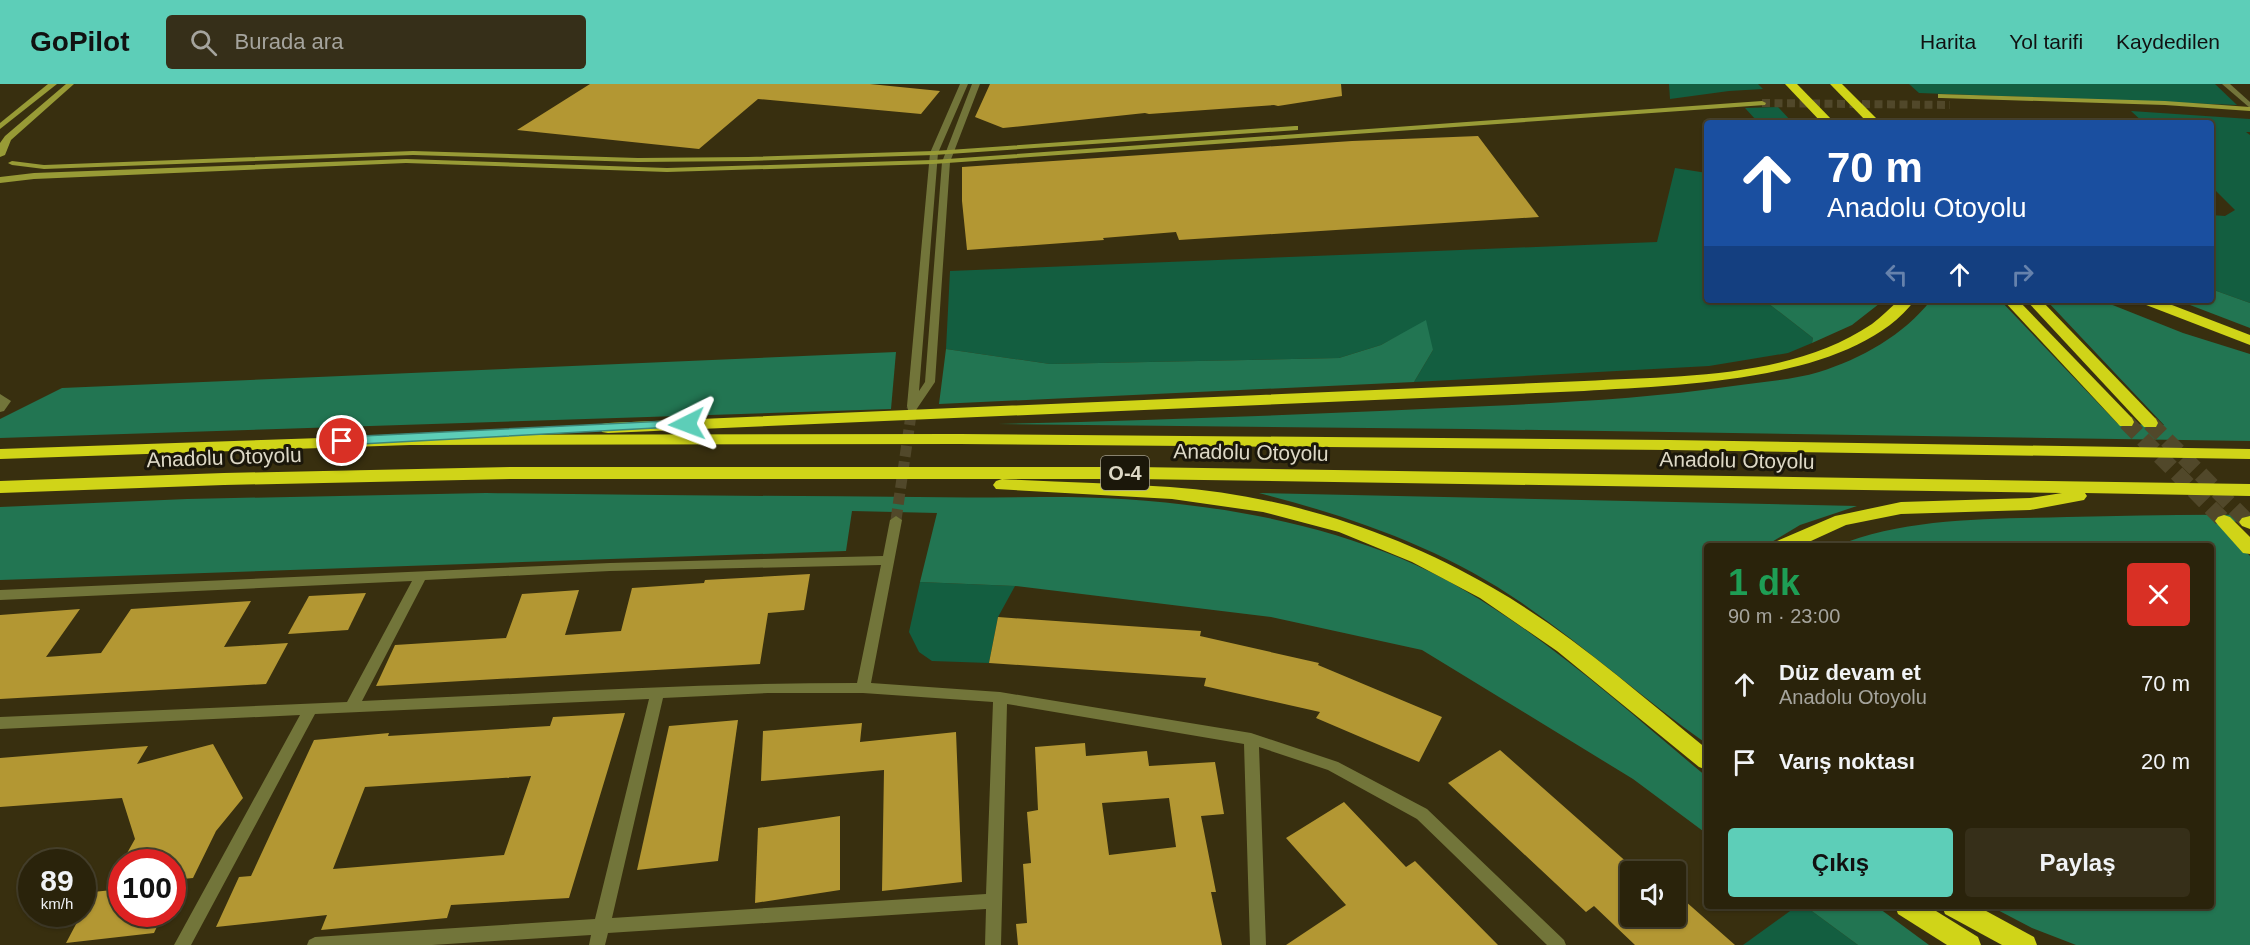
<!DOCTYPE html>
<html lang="tr">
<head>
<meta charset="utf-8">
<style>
	:root { --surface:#2a230b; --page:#362f19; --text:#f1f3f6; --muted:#a5a49d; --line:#46402c; --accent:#5dceb8 }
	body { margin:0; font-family:Helvetica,sans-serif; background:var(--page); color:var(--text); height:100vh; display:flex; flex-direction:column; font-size:22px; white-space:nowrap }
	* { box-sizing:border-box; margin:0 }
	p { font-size:20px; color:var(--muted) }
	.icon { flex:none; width:33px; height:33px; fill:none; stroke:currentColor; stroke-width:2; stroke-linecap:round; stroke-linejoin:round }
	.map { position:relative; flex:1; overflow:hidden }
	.drawer { position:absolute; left:1704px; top:459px; width:510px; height:366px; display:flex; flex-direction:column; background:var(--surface); border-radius:6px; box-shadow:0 2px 4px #0004,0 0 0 2px var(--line) }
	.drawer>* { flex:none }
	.hud { position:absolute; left:1704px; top:36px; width:510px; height:183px; border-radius:6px; box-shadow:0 2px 4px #0004,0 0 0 2px var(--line); background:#1a4fa0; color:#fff; overflow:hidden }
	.tools { position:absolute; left:1620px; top:777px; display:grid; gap:12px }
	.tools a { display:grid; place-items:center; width:66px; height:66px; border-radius:6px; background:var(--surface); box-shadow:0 2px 4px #0004,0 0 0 2px var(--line); font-size:30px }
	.speed { position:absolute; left:18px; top:765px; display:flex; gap:12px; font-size:30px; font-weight:700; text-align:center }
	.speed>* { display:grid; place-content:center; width:78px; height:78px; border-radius:50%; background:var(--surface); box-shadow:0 2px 4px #0004,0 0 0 2px var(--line); line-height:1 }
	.speed small { font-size:15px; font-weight:400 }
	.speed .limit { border:9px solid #d22; background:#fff; color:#111 }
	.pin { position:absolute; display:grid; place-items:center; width:51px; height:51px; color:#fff; margin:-26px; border:3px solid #fff; border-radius:50%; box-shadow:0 2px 6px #0007 }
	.me { position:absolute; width:66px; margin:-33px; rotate:267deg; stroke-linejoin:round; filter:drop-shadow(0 0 4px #0008) }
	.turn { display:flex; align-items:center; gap:21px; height:126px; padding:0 24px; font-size:27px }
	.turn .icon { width:78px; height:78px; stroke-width:2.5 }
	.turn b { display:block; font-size:42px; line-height:51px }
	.lanes { display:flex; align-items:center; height:57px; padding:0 24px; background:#0003; justify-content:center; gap:30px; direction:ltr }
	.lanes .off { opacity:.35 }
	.round { display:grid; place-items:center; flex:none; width:63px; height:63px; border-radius:6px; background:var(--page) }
	.summary { display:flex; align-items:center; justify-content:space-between; height:102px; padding:0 24px }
	h1 { font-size:36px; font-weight:700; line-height:45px; color:#1e9e55 }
	.primary-button { display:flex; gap:12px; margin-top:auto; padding:12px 24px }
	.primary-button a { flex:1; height:69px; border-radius:6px; background:var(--accent); color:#111; font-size:24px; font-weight:700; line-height:69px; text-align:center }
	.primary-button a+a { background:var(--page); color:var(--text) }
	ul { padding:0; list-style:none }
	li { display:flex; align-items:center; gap:18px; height:78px; padding:0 24px }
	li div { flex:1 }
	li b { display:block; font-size:22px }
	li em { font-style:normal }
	header { display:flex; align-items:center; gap:36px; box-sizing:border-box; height:84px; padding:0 30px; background:var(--accent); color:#111 }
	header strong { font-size:28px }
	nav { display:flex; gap:33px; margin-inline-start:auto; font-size:21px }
	.search { width:420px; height:54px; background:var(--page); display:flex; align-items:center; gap:15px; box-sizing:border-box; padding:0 21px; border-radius:6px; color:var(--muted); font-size:22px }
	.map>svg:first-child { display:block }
</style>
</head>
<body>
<header>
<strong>GoPilot</strong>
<div class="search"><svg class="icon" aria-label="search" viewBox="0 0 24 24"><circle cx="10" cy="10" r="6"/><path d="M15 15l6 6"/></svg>Burada ara</div>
<nav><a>Harita</a><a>Yol tarifi</a><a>Kaydedilen</a></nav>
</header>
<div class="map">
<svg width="2250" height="861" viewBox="0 0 2250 861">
	<rect width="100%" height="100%" fill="#382f0f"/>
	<g fill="#135e40">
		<polygon points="1669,0 1758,0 1763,5 1729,7 1670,15"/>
		<polygon points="1909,0 2215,0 2237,21 1919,9"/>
		<polygon points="1778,23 1793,39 1756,39 1756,36 1745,24"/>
		<polygon points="2131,27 2250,35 2250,48 2246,48 2250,51 2250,219 2211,205 2211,131 2225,132 2235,126 2211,102 2211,39 2144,39"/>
		<polygon points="1675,84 1707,89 1707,216 1764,216 1813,254 1812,259 1788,269 1709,282 1414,298 1433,266 1400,251 1381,261 1339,274 1050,280 946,265 950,187 1657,158"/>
		<polygon points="920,498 1015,502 998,533 989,579 932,577 919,568 909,548"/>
		<polygon points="1797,822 1805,822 1858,861 1743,861"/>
	</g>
	<g fill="#227552">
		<polygon points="2211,205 2250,219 2250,244 2177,216 2211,216"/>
		<polygon points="1764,216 1884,216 1852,241 1812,259 1813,254"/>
		<path d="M1931 216H2000L2118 340 2164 341 2046 216H2100L2183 249 2250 270V357L1468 345 998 340C1162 336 1325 330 1489 322 1571 318 1652 314 1733 302 1761 298 1792 296 1819 288 1861 275 1904 251 1931 216Z"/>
		<polygon points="1426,236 1433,266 1414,298 939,320 946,265 1050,280 1339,274 1381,261"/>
		<polygon points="896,268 891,325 0,354 0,335 62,304"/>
		<path d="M486 409C630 411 774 412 917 413 967 414 1018 413 1068 413 1180 415 1296 431 1400 474 1513 521 1614 616 1707 693V750L1633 695 1422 566 1271 533 1015 502 920 498 937 429 852 427 846 467 0 496V423L187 415Z"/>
		<path d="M1259 409 1857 422 1800 441 1765 462H1707V660C1644 615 1586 563 1522 519 1442 464 1352 433 1259 409Z"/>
		<path d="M2250 431V438L2216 437 2250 472V861H2076L2032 844 1990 822H2211V462H1836C1908 433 1990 435 2067 433 2128 432 2189 430 2250 431Z"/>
		<polygon points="1805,822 1876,822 1929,861 1858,861"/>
	</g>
	<g fill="#b39733" fill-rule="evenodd">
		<polygon points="590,0 870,0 940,7 921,30 758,15 699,65 517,46"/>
		<polygon points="990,0 1341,0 1342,12 1278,22 1274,21 1149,30 1145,29 1003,44 975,33"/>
		<polygon points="1478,52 1539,133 1179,156 1176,148 1103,154 1104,156 967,166 962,117 962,83 1352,57"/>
		<polygon points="810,490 804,526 768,529 760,580 376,602 395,561 506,554 522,510 579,506 565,551 621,547 632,504 704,499 705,496"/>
		<polygon points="366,509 348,546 288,550 309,512"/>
		<polygon points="251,517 224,563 288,559 266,600 0,615 0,531 80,525 46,573 101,569 131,525"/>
		<polygon points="998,533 1201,547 1200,552 1319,579 1318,581 1442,633 1419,678 1316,634 1320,628 1204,602 1206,594 989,579"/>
		<path d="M625 629 569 814 451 821 447 834 321 846 327 831 216 843 239 793 251 792 314 656 389 649 388 652 550 642 553 633ZM531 692 504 771 333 785 365 703Z"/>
		<polygon points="738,636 718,777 637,786 669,642"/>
		<polygon points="862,639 860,658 956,648 962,798 882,807 884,686 761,697 763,647"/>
		<path d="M1085 659 1086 672 1147 667 1149 682 1215 678 1224 730 1201 732 1216 808H1211L1222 861H1018L1016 840 1027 839 1023 780 1031 779 1027 728 1038 726 1035 663ZM1169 714 1176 763 1109 771 1102 719Z"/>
		<polygon points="213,660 243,714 216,747 193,794 172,796 172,778 122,778 135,755 122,714 0,723 0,674 148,662 137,680"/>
		<polygon points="1500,666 1630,781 1630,832 1676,832 1676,809 1735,861 1635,861 1594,822 1586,828 1448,699"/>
		<polygon points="1344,718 1406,783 1415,777 1498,861 1286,861 1346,821 1286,754"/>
		<polygon points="840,732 840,806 755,819 758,744"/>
		<polygon points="122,805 122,830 163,830 154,849 66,859 93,808"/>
	</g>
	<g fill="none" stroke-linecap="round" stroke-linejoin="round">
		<polyline stroke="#51482a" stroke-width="11" stroke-dasharray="11 5" stroke-linecap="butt" points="896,436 912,324"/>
		<polyline stroke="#51482a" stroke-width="8" stroke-dasharray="8 4.5" stroke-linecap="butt" points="1762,19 1950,21"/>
		<g stroke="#51482a" stroke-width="16" stroke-dasharray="16 8" stroke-linecap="butt">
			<polyline points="2126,338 2224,437"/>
			<polyline points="2150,339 2248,438"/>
		</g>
		<g fill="#72753a" fill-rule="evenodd">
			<polygon points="960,0 968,0 938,69 919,307 925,298 942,78 972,0 980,0 950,78 935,298 916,326 908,326 907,322 930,69"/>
			<polygon points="2222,0 2230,0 2250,18 2250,24"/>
			<polygon points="0,310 11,317 4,327 0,328"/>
			<path d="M896 432 902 436 871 599 1000 608 1251 649 1338 678 1427 725 1564 856 1566 861H1547L1417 735 1328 686 1259 663 1266 861H1250L1244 660 1007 620 1001 861H985L986 825 608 849 605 861H589L591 851 432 861H307L309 856 315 853 595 835 649 615 315 630 191 861H174L300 631 0 645V633L347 618 412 497 0 516V506L610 479 883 472 890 436ZM881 481 857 599C692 599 527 610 362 617L425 496 610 487ZM768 609H863L993 618 986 810 612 834 663 614Z"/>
		</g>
		<g fill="#989b36" fill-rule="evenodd">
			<polygon points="48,0 57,0 0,45 0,39"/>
			<polygon points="66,0 74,0 11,56 5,71 0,73 0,59 5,52"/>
			<polygon points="1938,10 2165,17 2250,23 2250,27 2165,21 1941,14 1938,14"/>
			<polygon points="1762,17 1766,19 1765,21 933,80 667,88 406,79 34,95 0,99 0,93 34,89 406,75 667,84 933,76"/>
			<polygon points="1295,42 1298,42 1298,46 934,71 748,77 638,78 413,71 44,85 12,81 8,79 12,77 44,81 413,67 638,74 748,73 934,67"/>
		</g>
		<g fill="#d0d418" fill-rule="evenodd">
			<polygon points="1785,0 1797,0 1835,39 1822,39"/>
			<polygon points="1830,0 1842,0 1881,39 1868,39"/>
			<path d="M1899 216H1915C1853 298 1679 301 1584 307L608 349 602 348 600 344 602 340 608 339 1584 297C1678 292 1790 295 1872 240 1881 233 1890 224 1899 216Z"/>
			<polygon points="2003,216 2018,216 2132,334 2134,338 2132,342 2120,342"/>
			<polygon points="2026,216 2041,216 2156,335 2158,339 2156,343 2144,343"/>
			<polygon points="2139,216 2159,216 2250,251 2250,261 2141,219"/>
			<polygon points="960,350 1670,356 2250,365 2250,375 1670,366 960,360 410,361 0,375 0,365 410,351"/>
			<polygon points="512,383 1135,383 2250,400 2250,412 2085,409 2087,412 2084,416 2030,426 1901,430 1846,441 1800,462 1775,462 1777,457 1835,432 1901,418 2030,414 2062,409 1135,395 512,395 224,401 0,409 0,397 224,389"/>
			<path d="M1002 395C1058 398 1114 399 1170 403 1283 411 1395 447 1493 504 1570 548 1638 609 1707 665V686L1699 683 1557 567 1480 514 1412 478 1339 448 1263 428 1172 415 996 405 993 401 996 397Z"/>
			<polygon points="2224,431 2230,433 2250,453 2250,470 2243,469 2218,441 2215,437 2218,433"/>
			<polygon points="2250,432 2250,445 2242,442 2239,438 2242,434"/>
			<polygon points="1895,822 1928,822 1978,853 1981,861 1947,861 1898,830"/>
			<polygon points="1942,822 1977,822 2034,853 2037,861 2002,861 1945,830"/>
		</g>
	</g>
	<polygon fill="#5dceb8" stroke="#3c8678" stroke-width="1.5" points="687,336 694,340 692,342 342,361 336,357 342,353"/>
	<g text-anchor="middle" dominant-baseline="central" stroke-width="6" stroke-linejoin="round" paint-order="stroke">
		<rect fill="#1b170a" stroke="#a39e8e" stroke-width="1.5" x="1101" y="372" width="48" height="34" rx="4.5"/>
		<g font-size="20" font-weight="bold" fill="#ddd8c6">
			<text x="1125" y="389">O-4</text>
		</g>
		<g font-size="21" fill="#ddd8c6" stroke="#1b170a">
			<text transform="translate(1251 368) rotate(1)">Anadolu Otoyolu</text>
			<text transform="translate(224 373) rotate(-2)">Anadolu Otoyolu</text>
			<text transform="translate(1737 376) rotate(1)">Anadolu Otoyolu</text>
		</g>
	</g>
</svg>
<div class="tools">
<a><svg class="icon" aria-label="sound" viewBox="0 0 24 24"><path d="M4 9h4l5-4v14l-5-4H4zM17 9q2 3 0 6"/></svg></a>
</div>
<div class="speed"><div>89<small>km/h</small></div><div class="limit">100</div></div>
<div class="pin" style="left:342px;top:357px;background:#d93025"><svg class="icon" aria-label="arrive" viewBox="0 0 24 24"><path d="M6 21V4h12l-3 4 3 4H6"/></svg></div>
<svg class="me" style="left:687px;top:340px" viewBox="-20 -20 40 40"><path d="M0-17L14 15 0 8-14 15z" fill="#5dceb8" stroke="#fff" stroke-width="4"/></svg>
<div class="hud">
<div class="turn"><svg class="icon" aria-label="ahead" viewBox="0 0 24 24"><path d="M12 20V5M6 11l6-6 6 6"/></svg><div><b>70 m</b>Anadolu Otoyolu</div></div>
<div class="lanes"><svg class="icon off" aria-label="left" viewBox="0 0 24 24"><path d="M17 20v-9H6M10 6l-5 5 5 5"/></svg><svg class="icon" aria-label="ahead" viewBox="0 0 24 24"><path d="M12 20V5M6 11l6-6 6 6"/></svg><svg class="icon off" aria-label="right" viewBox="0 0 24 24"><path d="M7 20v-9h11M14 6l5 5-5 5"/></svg></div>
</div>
<section class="drawer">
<div class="summary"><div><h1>1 dk</h1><p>90 m · 23:00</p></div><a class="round" style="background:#d93025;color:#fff"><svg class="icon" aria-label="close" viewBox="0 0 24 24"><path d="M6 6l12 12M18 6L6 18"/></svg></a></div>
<ul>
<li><svg class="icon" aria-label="ahead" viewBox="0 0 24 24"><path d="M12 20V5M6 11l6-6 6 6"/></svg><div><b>Düz devam et</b><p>Anadolu Otoyolu</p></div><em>70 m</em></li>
<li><svg class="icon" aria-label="arrive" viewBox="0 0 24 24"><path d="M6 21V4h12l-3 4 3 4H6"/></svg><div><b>Varış noktası</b></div><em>20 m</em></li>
</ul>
<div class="primary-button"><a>Çıkış</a><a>Paylaş</a></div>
</section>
</div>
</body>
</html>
